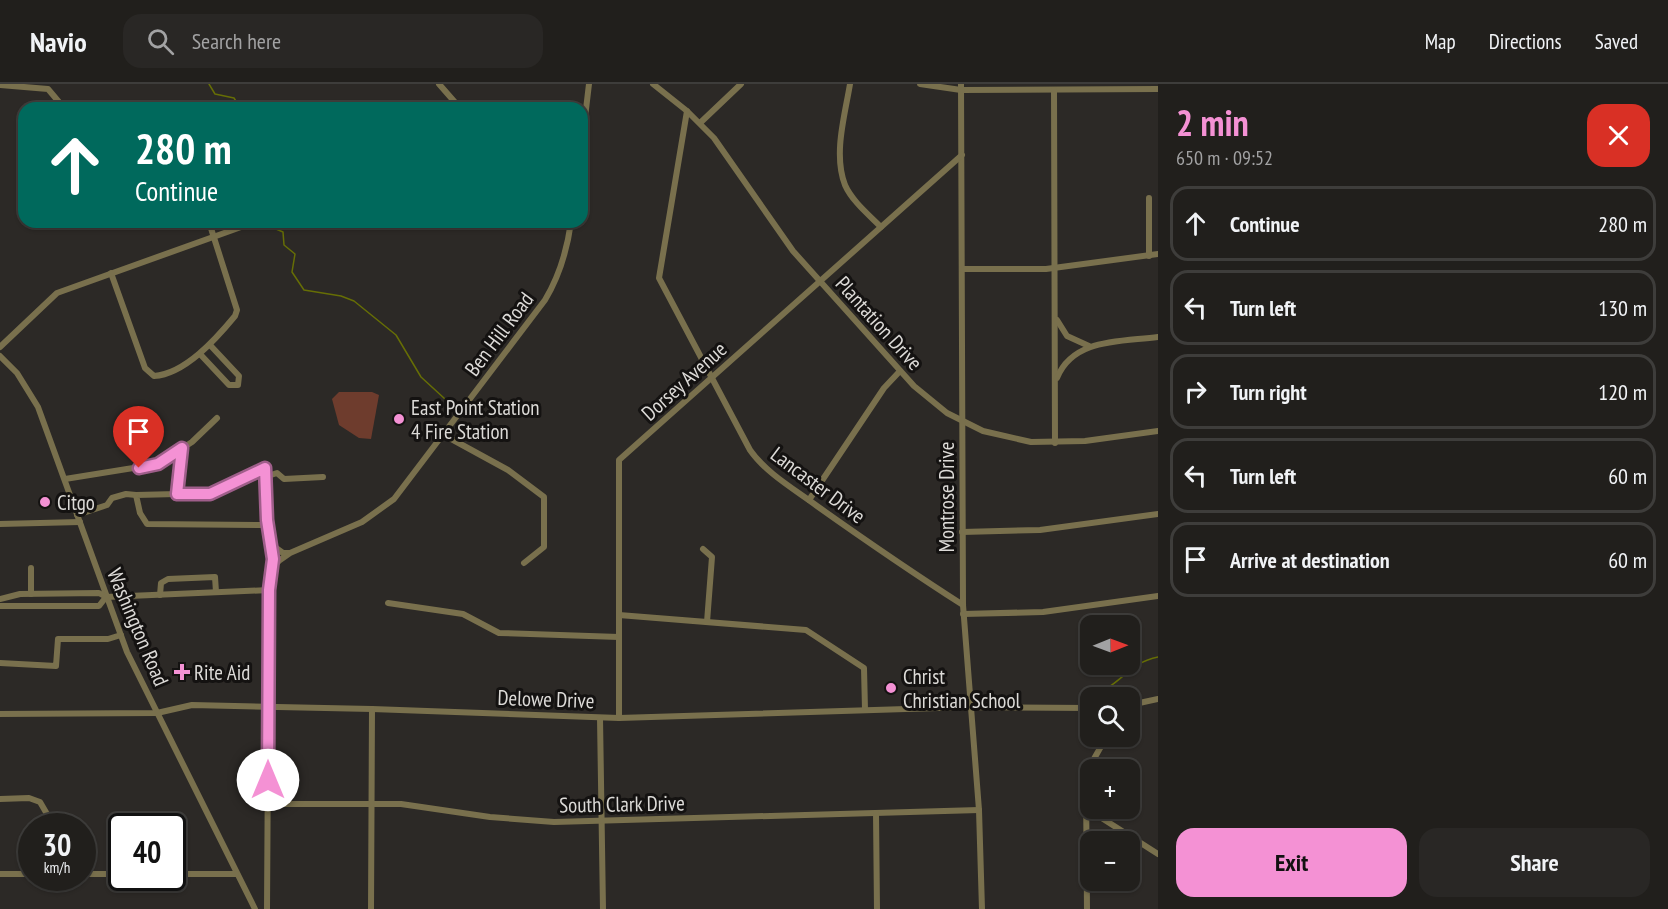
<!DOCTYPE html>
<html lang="en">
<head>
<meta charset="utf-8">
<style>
	:root { --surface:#211f1c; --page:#292725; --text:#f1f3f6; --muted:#a2a2a3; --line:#3e3d3b; --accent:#f491d4 }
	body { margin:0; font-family:"PT Sans Narrow",sans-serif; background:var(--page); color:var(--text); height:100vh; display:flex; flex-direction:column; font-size:22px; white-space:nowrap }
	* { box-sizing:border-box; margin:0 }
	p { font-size:20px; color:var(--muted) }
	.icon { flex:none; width:33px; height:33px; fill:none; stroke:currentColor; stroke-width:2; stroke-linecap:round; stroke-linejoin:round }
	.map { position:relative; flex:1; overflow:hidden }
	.sheet { display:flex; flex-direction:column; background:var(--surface); width:510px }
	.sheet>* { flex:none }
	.hud { position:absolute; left:18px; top:18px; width:570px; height:126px; border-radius:18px; box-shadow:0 2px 4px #0004,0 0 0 2px var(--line); background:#00695c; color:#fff; overflow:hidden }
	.needle { width:39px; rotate:89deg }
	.fabs { position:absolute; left:1080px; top:531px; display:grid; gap:12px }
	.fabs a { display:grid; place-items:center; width:60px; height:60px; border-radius:12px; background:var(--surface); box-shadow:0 2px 4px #0004,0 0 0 2px var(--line); font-size:30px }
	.speed { position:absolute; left:18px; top:729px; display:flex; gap:12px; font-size:30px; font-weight:700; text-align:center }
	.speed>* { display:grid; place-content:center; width:78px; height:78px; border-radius:50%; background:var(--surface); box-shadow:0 2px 4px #0004,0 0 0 2px var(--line); line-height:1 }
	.speed small { font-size:15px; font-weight:400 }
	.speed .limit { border:3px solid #111; border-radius:9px; background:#fff; color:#111 }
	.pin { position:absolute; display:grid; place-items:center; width:51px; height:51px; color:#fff; margin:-62px -26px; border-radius:50% 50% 50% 0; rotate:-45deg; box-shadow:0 0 6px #0007 }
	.pin .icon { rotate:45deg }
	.me { position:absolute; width:66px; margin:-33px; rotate:0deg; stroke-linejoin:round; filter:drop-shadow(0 0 4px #0008) }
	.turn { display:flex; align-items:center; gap:21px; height:126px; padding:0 18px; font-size:27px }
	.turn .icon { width:78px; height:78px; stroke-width:2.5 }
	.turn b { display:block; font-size:42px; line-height:51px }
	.round { display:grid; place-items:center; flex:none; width:63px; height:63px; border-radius:18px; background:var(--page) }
	.headline { display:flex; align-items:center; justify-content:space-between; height:102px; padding:0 18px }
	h1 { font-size:36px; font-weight:600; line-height:45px; color:var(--accent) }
	.action { display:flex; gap:12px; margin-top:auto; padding:12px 18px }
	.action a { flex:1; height:69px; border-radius:18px; background:var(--accent); color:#111; font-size:24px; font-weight:600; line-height:69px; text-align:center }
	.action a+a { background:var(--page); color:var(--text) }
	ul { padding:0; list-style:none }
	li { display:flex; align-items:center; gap:18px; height:75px; margin:0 12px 9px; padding:0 6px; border:3px solid var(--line); border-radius:18px }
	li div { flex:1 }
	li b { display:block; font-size:22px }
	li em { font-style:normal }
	header { display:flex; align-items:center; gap:36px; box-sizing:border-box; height:84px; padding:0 30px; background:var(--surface); border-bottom:2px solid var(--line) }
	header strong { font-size:28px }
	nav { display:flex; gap:33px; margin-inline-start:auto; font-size:21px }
	.search { width:420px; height:54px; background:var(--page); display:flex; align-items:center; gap:15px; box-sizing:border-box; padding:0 21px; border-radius:18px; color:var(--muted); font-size:22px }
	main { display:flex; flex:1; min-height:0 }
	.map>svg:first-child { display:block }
</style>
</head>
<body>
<header>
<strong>Navio</strong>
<div class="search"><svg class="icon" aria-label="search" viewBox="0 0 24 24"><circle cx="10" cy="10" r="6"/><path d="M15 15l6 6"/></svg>Search here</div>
<nav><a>Map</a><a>Directions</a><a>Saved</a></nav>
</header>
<main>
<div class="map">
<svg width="1158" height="825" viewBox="0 0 1158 825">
	<rect width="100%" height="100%" fill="#2c2926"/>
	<polygon fill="#6e3c2d" points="339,308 372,308 379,311 371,355 359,354 339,341 332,315"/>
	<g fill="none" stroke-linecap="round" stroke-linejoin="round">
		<g stroke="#666e05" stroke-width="1.5">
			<polyline points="209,0 215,10 234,14 240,24"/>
			<polyline points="274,138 276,145 283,148 284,161 295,170 292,188 304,206 341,212 354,217 396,251 421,293 445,315"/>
			<path d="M1088 611C1119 606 1126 579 1158 573"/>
		</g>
		<g stroke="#79704d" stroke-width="6">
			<polyline points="439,0 460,24"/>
			<polyline points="653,0 687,27 714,54 793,167 914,302 947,329 983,347 1031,358 1085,357 1158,347"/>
			<path d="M850 0C845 31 833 70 845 101 852 117 869 131 881 143"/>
			<polyline points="920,0 961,6 1158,5"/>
			<polyline points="961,0 963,521 979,726 982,825"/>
			<polyline points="0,1 48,5 64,24"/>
			<polyline points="1054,6 1055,359"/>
			<path d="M687 27 659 194 750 366C766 389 794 405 817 422 865 456 913 489 963 521"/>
			<polyline points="700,39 741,0"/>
			<polyline points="582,59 589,0"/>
			<polyline points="1149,172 1149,114"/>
			<polyline points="962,185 1046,185 1158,170"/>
			<path d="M111 189 145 284 154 292C185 290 216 255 235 232L237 226 209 138"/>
			<polyline points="1057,236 1067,252 1089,262"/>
			<polyline points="0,263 57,209 255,138"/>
			<polyline points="200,270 229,301 238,301 239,292 210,261"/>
			<polyline points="0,272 17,289 38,323 127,568 255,825"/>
			<path d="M1057 294C1073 254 1121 258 1158 253"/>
			<polyline points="444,351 508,386 544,413 544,463 524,479"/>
			<polyline points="182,364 177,410 136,411 140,429 147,440 268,441"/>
			<polyline points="265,393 277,389 284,395 323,393"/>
			<polyline points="65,395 158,380 192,358 217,334"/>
			<polyline points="177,410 210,410 265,384 267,437 272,461"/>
			<polyline points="809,416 884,304 900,287"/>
			<polyline points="77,431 107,421 112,414 126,410 136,411"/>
			<polyline points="0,440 80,438"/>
			<polyline points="962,448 1040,446 1158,430"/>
			<polyline points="703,465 712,473 707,538"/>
			<polyline points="31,484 31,510"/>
			<polyline points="272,484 272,461 283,469 289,469"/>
			<polyline points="160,511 161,499 168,495 215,493 216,508"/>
			<polyline points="0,515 20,510 99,509 106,513 269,506"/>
			<polyline points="388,519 463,530 499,549 619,553"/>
			<polyline points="0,522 99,522 106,513"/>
			<polyline points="963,530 1043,528 1158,512"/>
			<polyline points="619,531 806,546 864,584 865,626"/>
			<polyline points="0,579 56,582 58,555 108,555 121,551"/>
			<polyline points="1130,621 1158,615"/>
			<polyline points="0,630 157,629 192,621 372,625 619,634 970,623 1090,624"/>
			<polyline points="600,634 603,825"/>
			<polyline points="619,634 619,376 962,71"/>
			<polyline points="0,715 29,714 40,718 47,730 47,742"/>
			<polyline points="268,720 401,720 490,733 554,738 979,726"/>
			<polyline points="1086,724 1158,770"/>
			<polyline points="876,729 877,825"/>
			<polyline points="0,790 32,790"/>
			<polyline points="82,790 122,790"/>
			<polyline points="172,790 236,790"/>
			<path d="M267 825 269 506 272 484 280 476 290 469 362 438 394 415 545 216C560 191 567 167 571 138"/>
			<polyline points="371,825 372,625"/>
			<polyline points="1087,825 1086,699 1091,680 1107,652"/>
		</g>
	</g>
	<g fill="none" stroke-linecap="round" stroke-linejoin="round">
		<defs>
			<polyline id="route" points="139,384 158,380 182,364 177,410 210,410 265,384 267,436 273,475 269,506 268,696"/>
		</defs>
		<use href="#route" stroke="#9f5e8a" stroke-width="15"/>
		<use href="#route" stroke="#f491d4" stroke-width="10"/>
	</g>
	<g fill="#f491d4" stroke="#141211" stroke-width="2">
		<circle cx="399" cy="335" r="6"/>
		<circle cx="45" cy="418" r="6"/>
		<path d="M179 579h6v6h6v6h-6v6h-6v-6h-6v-6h6z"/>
		<circle cx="891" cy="604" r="6"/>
	</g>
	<g text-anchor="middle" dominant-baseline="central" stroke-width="6" stroke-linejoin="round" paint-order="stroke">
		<g font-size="21" fill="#dcdad7" stroke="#141211">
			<text transform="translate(879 239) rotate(48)">Plantation Drive</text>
			<text transform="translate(499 250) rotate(-53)">Ben Hill Road</text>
			<text transform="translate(684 297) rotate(-42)">Dorsey Avenue</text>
			<text transform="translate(818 401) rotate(37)">Lancaster Drive</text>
			<text transform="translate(946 413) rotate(-90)">Montrose Drive</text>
			<text transform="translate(138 543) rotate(67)">Washington Road</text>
			<text transform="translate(546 615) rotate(2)">Delowe Drive</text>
			<text transform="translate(622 720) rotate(-1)">South Clark Drive</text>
		</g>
		<g font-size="21" fill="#dcdad7" stroke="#141211" text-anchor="start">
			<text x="411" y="323">East Point Station<tspan x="411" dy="24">4 Fire Station</tspan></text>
			<text x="57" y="418">Citgo</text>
			<text x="194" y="588">Rite Aid</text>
			<text x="903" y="592">Christ<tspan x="903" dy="24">Christian School</tspan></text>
		</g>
	</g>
</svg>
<div class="fabs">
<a><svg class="needle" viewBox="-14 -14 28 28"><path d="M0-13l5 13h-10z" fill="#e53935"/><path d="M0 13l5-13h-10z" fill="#a2a2a3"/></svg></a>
<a><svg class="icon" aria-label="search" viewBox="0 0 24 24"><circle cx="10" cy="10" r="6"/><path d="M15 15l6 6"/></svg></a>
<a>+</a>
<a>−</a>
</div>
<div class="speed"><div>30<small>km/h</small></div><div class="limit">40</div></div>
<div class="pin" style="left:139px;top:384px;background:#d93025"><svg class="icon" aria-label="arrive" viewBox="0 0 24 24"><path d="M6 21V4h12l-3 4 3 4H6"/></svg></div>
<svg class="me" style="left:268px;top:696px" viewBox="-20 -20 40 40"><circle r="19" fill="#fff"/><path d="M0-13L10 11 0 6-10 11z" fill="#f491d4"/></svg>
<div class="hud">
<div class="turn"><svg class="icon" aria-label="ahead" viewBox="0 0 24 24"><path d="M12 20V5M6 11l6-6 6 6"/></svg><div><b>280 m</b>Continue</div></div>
</div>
</div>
<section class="sheet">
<div class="headline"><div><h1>2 min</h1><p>650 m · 09:52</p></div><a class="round" style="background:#d93025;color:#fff"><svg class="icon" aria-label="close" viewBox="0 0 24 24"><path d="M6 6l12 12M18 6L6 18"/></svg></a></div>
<ul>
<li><svg class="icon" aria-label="ahead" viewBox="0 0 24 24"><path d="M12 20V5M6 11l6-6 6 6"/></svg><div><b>Continue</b></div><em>280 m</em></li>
<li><svg class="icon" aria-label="left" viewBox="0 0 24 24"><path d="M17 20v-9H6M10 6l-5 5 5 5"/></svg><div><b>Turn left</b></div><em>130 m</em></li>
<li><svg class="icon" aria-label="right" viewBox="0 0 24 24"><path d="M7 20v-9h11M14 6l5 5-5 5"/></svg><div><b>Turn right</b></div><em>120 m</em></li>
<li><svg class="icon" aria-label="left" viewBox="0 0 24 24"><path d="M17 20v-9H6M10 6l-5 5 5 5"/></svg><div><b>Turn left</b></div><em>60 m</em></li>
<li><svg class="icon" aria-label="arrive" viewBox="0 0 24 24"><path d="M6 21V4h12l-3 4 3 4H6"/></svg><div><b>Arrive at destination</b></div><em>60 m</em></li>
</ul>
<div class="action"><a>Exit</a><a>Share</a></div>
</section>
</main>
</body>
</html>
